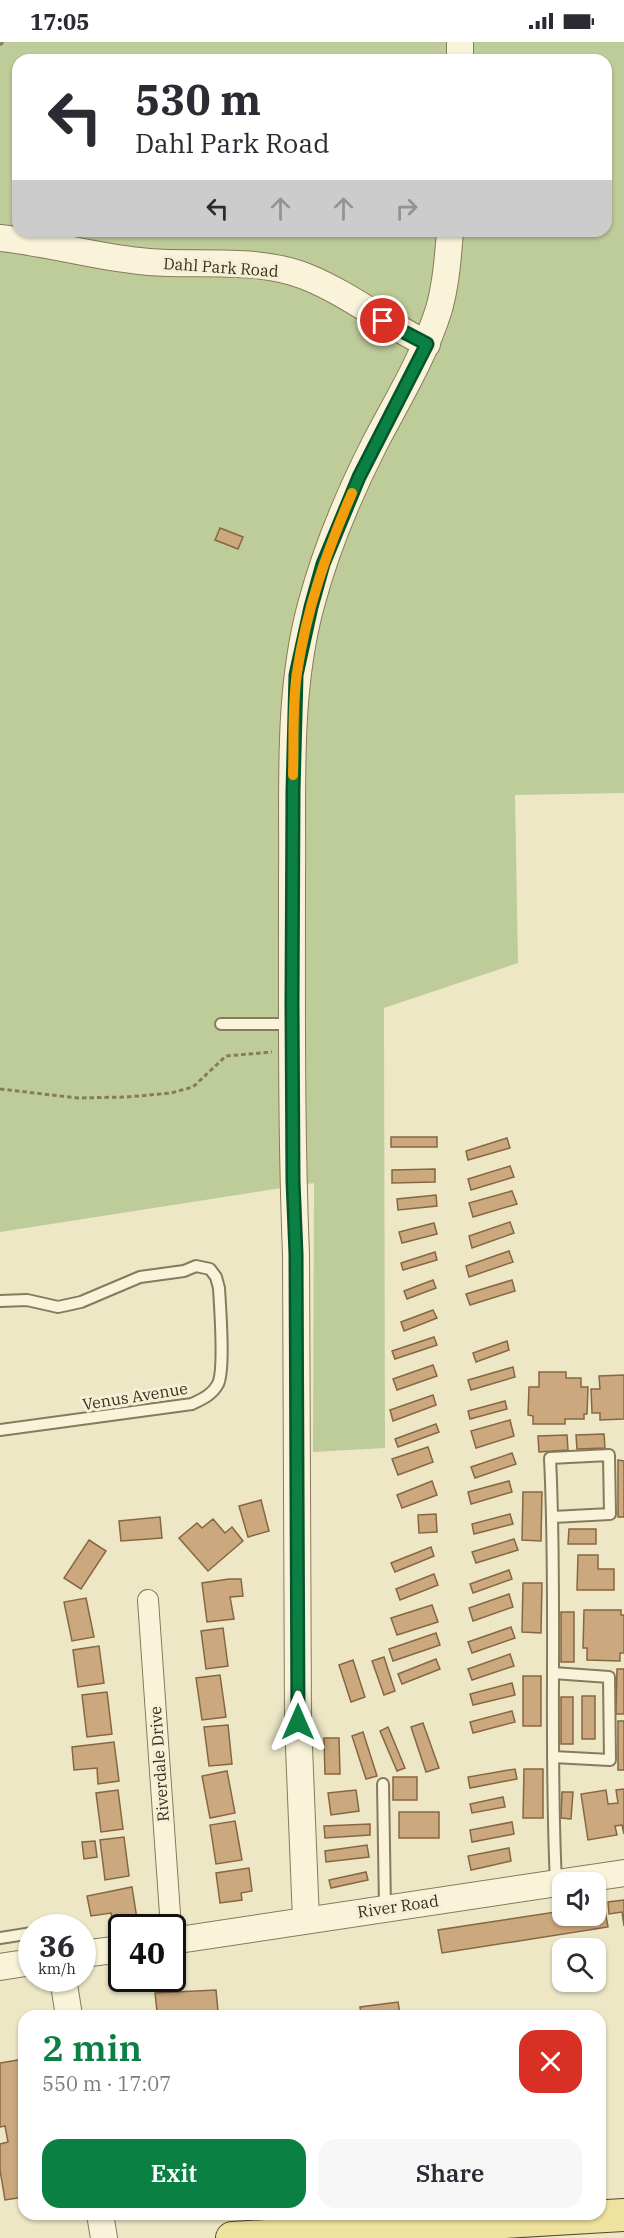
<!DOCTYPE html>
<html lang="en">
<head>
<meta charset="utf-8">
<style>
	:root { --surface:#fff; --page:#f7f7f7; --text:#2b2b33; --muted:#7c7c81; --accent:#0b8043 }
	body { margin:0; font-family:"IBM Plex Serif",serif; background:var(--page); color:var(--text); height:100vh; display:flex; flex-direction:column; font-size:22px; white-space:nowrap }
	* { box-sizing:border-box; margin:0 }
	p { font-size:20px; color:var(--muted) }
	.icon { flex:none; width:33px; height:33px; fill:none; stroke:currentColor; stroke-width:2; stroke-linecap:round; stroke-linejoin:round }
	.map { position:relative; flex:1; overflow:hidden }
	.drawer { position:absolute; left:18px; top:1968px; width:588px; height:210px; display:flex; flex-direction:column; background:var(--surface); border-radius:18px; box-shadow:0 2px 4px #0004 }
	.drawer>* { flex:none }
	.hud { position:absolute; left:12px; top:12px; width:600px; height:183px; border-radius:18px; box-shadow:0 2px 4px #0004; background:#fff; color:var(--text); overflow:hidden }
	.fabs { position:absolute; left:552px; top:1830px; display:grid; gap:12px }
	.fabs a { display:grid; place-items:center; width:54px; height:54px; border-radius:12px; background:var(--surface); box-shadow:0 2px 4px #0004; font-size:30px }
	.speed { position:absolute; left:18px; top:1872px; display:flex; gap:12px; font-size:30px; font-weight:700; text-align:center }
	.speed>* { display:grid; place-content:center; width:78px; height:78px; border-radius:50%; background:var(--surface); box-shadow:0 2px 4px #0004; line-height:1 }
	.speed small { font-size:15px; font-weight:400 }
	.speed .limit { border:3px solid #111; border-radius:9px; background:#fff; color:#111 }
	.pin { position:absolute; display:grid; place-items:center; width:51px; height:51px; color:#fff; margin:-26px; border:3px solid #fff; border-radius:50%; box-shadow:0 2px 6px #0007 }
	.me { position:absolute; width:66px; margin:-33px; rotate:0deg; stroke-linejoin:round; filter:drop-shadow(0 0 4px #0008) }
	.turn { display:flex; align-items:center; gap:21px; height:126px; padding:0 24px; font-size:27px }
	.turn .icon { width:78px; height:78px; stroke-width:2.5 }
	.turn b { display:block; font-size:42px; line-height:51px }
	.lanes { display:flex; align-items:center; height:57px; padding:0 24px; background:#0003; justify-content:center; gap:30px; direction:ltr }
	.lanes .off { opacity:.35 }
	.round { display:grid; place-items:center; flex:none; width:63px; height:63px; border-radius:18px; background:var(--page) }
	.headline { display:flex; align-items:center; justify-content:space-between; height:102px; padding:0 24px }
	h1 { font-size:36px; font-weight:600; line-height:45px; color:var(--accent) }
	.cta { display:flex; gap:12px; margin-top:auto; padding:12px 24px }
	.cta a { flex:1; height:69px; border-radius:18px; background:var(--accent); color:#fff; font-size:24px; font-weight:600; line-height:69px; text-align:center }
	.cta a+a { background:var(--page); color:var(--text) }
	.status { display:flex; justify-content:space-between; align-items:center; height:42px; padding:0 30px; background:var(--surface); direction:ltr }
	.status svg { height:16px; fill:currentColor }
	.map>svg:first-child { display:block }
</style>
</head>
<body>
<div class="status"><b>17:05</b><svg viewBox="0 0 49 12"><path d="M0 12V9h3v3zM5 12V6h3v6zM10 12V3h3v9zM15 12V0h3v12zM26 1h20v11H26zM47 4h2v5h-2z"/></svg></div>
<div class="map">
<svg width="624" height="2196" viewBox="0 0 624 2196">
	<rect width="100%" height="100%" fill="#ede7c6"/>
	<path fill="#becc9a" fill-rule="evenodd" d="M0 0H624V751L515 753 518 921 384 966 385 1406 313 1410 314 1141 0 1190ZM18 18H606V189H18Z"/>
	<g fill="#cba87d" stroke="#876742" stroke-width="1.5">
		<polygon points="220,486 243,495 238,507 215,498"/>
		<rect x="391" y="1095" width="46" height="10"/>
		<polygon points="507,1096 510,1106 468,1118 466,1109"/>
		<polygon points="510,1124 514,1135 471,1148 468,1137"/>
		<polygon points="435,1127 435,1140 392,1141 392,1128"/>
		<polygon points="512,1149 517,1162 473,1175 469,1161"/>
		<polygon points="436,1153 437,1164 398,1168 397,1157"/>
		<polygon points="510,1180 514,1191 472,1206 469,1194"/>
		<polygon points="434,1181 437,1192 402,1201 399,1190"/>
		<polygon points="509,1209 513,1220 469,1235 466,1224"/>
		<polygon points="435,1210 437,1218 403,1228 401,1221"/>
		<polygon points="433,1238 436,1246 407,1257 404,1249"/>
		<polygon points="512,1238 515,1249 470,1263 466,1252"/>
		<polygon points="433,1268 437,1276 404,1289 401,1280"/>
		<polygon points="434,1295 437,1303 395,1317 392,1309"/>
		<polygon points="507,1299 509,1308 476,1320 473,1311"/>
		<polygon points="433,1323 437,1334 397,1348 393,1337"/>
		<polygon points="513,1325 515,1335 471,1348 468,1338"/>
		<polygon points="539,1330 566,1330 566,1336 581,1336 581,1345 588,1345 587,1372 584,1372 584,1377 565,1377 565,1382 533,1382 533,1374 528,1373 529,1345 539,1345"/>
		<polygon points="624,1333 624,1377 600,1378 600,1371 592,1371 591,1347 600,1347 599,1334"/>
		<polygon points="433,1353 436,1363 393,1379 390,1368"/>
		<polygon points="505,1359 507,1367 470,1377 468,1369"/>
		<polygon points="510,1378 514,1394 476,1406 471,1389"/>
		<polygon points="436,1382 439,1390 398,1405 395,1397"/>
		<polygon points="604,1392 605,1406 577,1407 576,1393"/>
		<polygon points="567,1393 568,1408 539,1410 538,1394"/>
		<polygon points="428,1405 433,1420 398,1433 392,1417"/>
		<polygon points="512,1411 516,1422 475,1436 471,1425"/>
		<polygon points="618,1418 624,1419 624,1475 618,1475"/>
		<polygon points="432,1439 437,1453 402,1466 397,1453"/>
		<polygon points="509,1439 512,1450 471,1462 468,1450"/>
		<polygon points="523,1450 542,1450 541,1499 522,1498"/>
		<polygon points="261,1458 269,1489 248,1495 239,1464"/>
		<polygon points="436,1472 437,1490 419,1491 418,1473"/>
		<polygon points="510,1472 513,1482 474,1492 472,1482"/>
		<polygon points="160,1475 162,1496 121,1499 119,1479"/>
		<polygon points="213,1477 225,1491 232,1485 243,1499 208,1529 179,1496 197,1481 202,1486"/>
		<polygon points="569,1487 596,1487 596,1502 568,1502"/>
		<polygon points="514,1497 518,1508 476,1521 472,1510"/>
		<polygon points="89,1498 106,1509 81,1547 64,1536"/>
		<polygon points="431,1505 434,1514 395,1530 391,1521"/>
		<polygon points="578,1513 598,1513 598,1527 614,1527 614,1548 577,1548"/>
		<polygon points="509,1528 512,1537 473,1551 470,1542"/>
		<polygon points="434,1532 438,1543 400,1558 396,1547"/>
		<polygon points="229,1537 241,1537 243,1554 230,1555 234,1577 207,1580 202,1541"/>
		<polygon points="523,1541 542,1541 541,1591 522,1590"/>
		<polygon points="509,1552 513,1565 473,1579 469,1566"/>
		<polygon points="86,1556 94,1595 72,1599 64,1560"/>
		<polygon points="432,1563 438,1580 397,1593 391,1576"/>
		<polygon points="584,1568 621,1568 621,1573 624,1573 624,1611 620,1611 620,1619 587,1618 587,1606 583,1606"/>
		<rect x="561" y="1570" width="13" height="50"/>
		<polygon points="511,1585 515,1596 472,1611 468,1600"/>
		<polygon points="223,1586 228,1624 206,1627 201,1589"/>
		<polygon points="436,1591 440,1603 393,1619 389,1607"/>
		<polygon points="99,1604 104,1641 78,1645 73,1608"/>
		<polygon points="510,1612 514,1624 472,1638 468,1627"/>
		<polygon points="384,1615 395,1649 384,1653 372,1619"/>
		<polygon points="436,1617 440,1627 402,1642 398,1632"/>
		<polygon points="353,1618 365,1655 351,1660 339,1623"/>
		<polygon points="617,1627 624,1627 624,1672 616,1672"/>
		<polygon points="220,1633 226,1675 202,1678 196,1636"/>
		<rect x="523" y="1634" width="18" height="50"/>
		<polygon points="512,1641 515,1653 473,1663 470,1652"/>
		<polygon points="107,1650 112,1692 87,1695 82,1653"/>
		<rect x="582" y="1654" width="13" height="43"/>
		<rect x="561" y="1655" width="12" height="47"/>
		<polygon points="512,1669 515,1680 473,1691 470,1680"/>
		<rect x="618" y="1679" width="6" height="49"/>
		<polygon points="423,1681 439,1726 426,1730 411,1685"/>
		<polygon points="228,1683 232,1722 209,1724 204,1685"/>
		<polygon points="388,1685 405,1726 397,1729 380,1689"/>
		<polygon points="363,1690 377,1734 366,1737 352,1694"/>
		<polygon points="324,1696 339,1696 340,1732 325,1732"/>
		<polygon points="114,1700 119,1739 98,1742 97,1726 74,1728 72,1705"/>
		<polygon points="515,1727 517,1737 470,1746 468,1735"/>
		<polygon points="524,1727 543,1727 543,1776 523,1776"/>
		<polygon points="227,1729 235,1771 210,1776 202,1734"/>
		<rect x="393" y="1735" width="24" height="23"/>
		<polygon points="624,1747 624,1792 622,1783 615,1784 617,1793 588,1798 581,1752 606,1748 608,1762 618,1761 616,1748"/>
		<polygon points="118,1748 123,1787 101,1790 96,1751"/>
		<polygon points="356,1748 359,1769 331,1773 328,1751"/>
		<polygon points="562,1750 573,1750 571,1777 561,1776"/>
		<polygon points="503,1755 505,1765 472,1771 470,1762"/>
		<rect x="399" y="1770" width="40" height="26"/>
		<polygon points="235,1779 242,1818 216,1822 210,1783"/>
		<polygon points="512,1780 514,1792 472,1800 470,1788"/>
		<polygon points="370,1782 370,1793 325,1796 324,1784"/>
		<polygon points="124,1795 129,1834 105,1838 100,1798"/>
		<polygon points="95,1799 97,1815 84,1817 82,1800"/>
		<polygon points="367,1803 369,1815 326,1820 325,1809"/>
		<polygon points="509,1806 511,1819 471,1828 468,1814"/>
		<polygon points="249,1826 252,1849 241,1851 242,1858 220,1861 216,1831"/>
		<polygon points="366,1830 368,1838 331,1846 329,1838"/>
		<polygon points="132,1845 137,1877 113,1881 111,1871 91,1874 87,1854"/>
		<polygon points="624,1858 624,1884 622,1870 609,1872 608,1860"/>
		<polygon points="604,1863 608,1885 442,1911 438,1888 562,1869 562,1874 596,1874 596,1864"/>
		<polygon points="216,1948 218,1969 209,1970 209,1974 140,1974 140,1970 157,1969 155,1951"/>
		<polygon points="398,1960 400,1972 361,1974 360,1965"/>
		<polygon points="24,2017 24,2155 5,2158 0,2128 0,2102 8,2100 5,2084 0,2085 0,2021"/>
	</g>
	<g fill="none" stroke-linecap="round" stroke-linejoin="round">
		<defs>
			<g id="service">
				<polyline points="221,982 292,982"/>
				<path d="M0 1259 27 1258 58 1265 81 1260 140 1235 184 1229 196 1224 210 1227 216 1235 219 1246C220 1265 225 1327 218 1342 212 1353 202 1357 192 1362L0 1388"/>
				<path d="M553 1475 610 1472 609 1413 550 1416C557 1557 549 1699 556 1840"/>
				<polyline points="553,1715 610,1718 609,1635 553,1631"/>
				<polyline points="383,1742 385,1866"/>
				<polyline points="0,1896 32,1891"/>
			</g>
			<polyline id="minor" points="148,1558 171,1886"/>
			<g id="tertiary">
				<polyline points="460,18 460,0"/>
				<path d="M0 196C50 201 98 216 149 220 200 224 258 215 307 235 349 252 386 282 427 302"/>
				<path d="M306 1878 298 1680 296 1212C291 1087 292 961 292 836 293 745 287 652 311 563 326 507 349 452 375 401 398 357 424 315 439 267 446 242 448 215 450 189"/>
				<polyline points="172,1899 624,1831"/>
				<polyline points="82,1912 122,1907"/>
				<polyline points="0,1925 32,1920"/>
				<polyline points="63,1936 69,1974"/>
				<polyline points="100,2172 104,2196"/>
			</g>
			<polyline id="primary" points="232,2196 624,2173"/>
		</defs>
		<use href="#service" stroke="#887a5c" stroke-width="14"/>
		<use href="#minor" stroke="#887a5c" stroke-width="22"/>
		<use href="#tertiary" stroke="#887a5c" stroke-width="28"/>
		<use href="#primary" stroke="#564730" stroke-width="34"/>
		<g stroke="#887a5c" stroke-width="3" stroke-dasharray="4.5 3" stroke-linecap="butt">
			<polyline points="0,3 3,0"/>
			<polyline points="0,1047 78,1056 127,1055 171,1051 193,1045 226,1014 272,1010"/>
		</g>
		<use href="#service" stroke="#f8f3d9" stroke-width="10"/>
		<use href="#minor" stroke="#f8f3d9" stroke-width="20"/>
		<use href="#tertiary" stroke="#f8f3d9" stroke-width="26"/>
		<use href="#primary" stroke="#efe29f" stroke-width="32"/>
	</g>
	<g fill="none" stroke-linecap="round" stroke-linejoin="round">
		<defs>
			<polyline id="route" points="298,1680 296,1212 293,1139 292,961 293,749 296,633 311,565 323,522 359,435 427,302 383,279"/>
		</defs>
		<use href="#route" stroke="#07532c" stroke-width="15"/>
		<use href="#route" stroke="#0b8043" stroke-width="10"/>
		<path stroke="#f59e0b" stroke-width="10" d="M293 733C294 699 292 664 297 631 306 568 327 509 352 451"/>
	</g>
	<g text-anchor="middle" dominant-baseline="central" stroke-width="6" stroke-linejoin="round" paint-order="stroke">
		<g font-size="16" fill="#392f1f" stroke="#f5f0d5">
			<text transform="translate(221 225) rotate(4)">Dahl Park Road</text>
			<text transform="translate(135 1354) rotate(-9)">Venus Avenue</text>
			<text transform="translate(159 1722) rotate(-94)">Riverdale Drive</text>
			<text transform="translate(398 1864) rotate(-8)">River Road</text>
		</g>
	</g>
</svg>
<div class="fabs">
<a><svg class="icon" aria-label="sound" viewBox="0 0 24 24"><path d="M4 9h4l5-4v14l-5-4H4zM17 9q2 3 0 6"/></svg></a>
<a><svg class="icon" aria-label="search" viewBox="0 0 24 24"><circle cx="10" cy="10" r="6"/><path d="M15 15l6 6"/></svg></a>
</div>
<div class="speed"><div>36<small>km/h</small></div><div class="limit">40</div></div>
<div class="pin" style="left:383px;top:279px;background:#d93025"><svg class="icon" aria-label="arrive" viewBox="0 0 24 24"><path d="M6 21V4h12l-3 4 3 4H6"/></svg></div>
<svg class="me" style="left:298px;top:1680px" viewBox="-20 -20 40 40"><path d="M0-17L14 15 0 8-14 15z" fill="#0b8043" stroke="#fff" stroke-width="4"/></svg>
<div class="hud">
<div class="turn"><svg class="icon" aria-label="left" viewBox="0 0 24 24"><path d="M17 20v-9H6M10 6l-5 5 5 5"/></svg><div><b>530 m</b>Dahl Park Road</div></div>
<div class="lanes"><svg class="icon" aria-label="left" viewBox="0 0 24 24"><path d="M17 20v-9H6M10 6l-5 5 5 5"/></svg><svg class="icon off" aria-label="ahead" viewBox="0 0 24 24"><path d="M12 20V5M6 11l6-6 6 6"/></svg><svg class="icon off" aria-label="ahead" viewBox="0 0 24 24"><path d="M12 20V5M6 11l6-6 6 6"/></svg><svg class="icon off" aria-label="right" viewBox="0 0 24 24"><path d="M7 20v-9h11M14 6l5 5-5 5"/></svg></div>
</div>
<section class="drawer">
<div class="headline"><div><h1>2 min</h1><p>550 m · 17:07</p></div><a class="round" style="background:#d93025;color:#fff"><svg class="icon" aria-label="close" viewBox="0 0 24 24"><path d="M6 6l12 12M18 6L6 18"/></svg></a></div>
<div class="cta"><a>Exit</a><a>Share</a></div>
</section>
</div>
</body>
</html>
